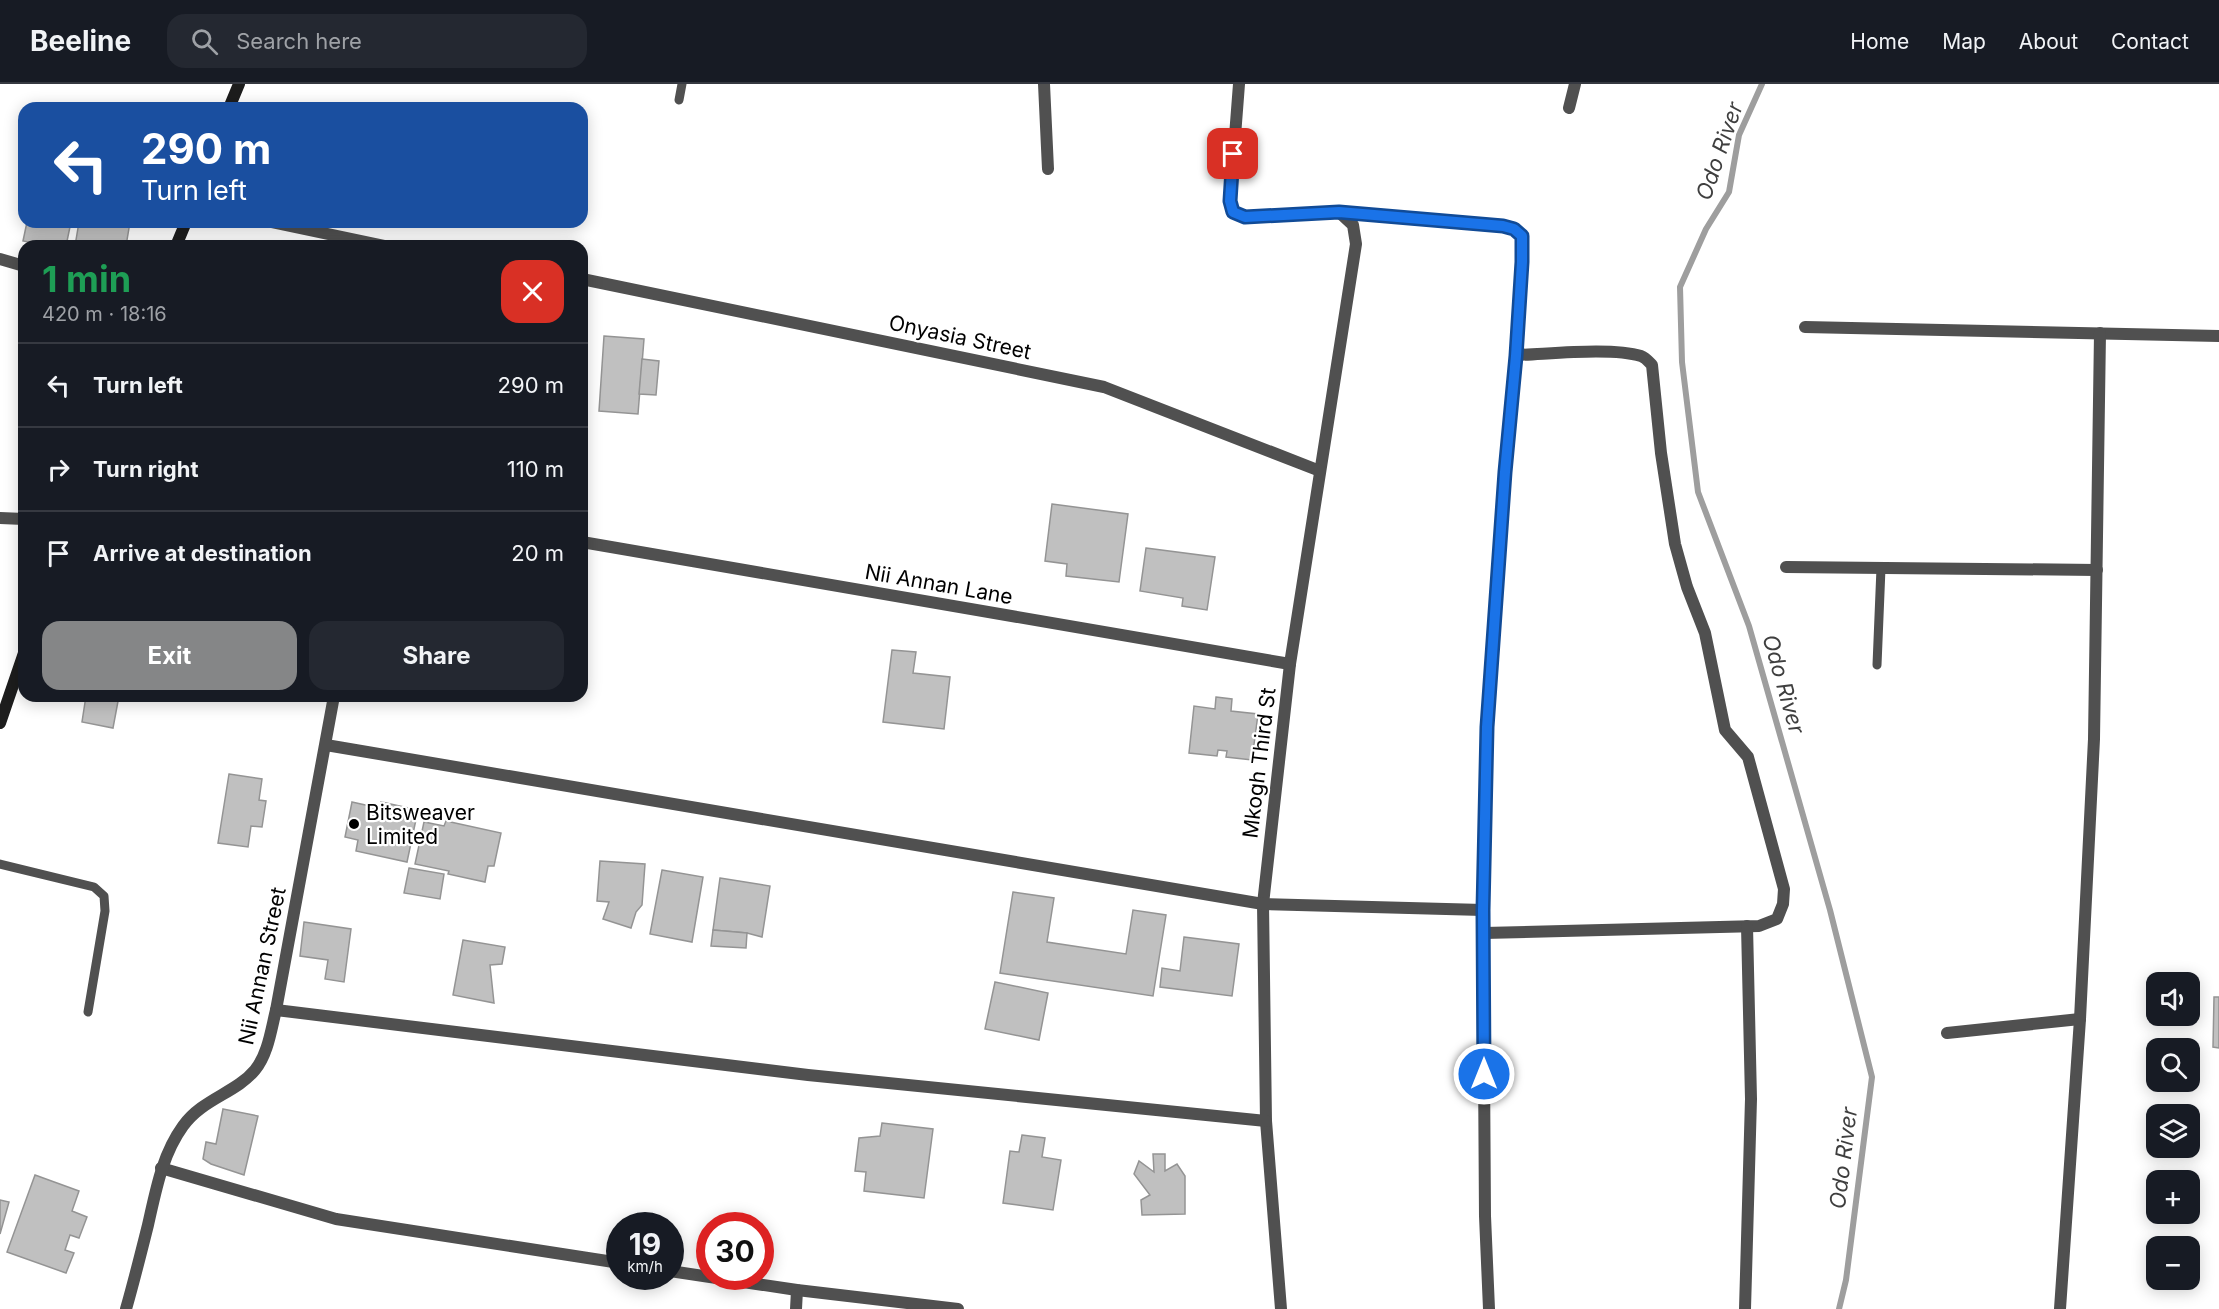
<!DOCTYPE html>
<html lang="en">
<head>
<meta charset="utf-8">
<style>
	:root { --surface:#171b24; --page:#242831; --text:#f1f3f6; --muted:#9ea1a6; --line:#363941; --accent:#858687 }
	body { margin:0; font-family:Inter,sans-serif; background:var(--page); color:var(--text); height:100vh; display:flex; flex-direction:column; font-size:22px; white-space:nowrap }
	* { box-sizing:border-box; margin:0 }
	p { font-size:20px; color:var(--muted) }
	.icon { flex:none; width:33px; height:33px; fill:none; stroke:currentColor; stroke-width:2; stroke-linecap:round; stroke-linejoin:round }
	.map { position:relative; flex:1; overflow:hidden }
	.details { position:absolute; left:18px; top:156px; width:570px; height:462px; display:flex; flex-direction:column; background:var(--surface); border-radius:18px; box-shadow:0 3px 15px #0003 }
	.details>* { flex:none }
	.hud { position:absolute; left:18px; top:18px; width:570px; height:126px; border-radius:18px; box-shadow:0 3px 15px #0003; background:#1a4fa0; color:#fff; overflow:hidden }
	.fabs { position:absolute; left:2146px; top:888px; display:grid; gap:12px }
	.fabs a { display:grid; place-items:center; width:54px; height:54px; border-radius:12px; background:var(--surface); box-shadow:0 3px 15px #0003; font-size:30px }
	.speed { position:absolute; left:606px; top:1128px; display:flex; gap:12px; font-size:30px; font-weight:700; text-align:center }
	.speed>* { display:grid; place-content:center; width:78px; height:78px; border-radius:50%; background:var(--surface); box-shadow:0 3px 15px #0003; line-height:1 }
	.speed small { font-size:15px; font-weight:400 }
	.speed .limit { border:9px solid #d22; background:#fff; color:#111 }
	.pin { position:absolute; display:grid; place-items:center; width:51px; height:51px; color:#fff; margin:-26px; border-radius:12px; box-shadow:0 3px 9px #0006 }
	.me { position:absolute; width:66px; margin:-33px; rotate:0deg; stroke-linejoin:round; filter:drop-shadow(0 0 4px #0008) }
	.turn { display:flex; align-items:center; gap:21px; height:126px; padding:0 24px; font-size:27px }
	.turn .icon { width:78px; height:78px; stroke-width:2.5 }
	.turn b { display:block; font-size:42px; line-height:51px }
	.round { display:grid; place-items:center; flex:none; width:63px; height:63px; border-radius:18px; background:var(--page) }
	.summary { display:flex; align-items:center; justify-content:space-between; height:102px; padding:0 24px }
	h1 { font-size:36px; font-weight:700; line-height:45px; color:#1e9e55 }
	.action { display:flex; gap:12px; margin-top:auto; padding:12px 24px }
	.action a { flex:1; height:69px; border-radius:18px; background:var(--accent); color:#fff; font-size:24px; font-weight:700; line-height:69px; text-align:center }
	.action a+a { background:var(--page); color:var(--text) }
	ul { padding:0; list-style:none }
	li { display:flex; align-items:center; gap:18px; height:84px; padding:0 24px; border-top:2px solid var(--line) }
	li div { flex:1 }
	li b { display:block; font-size:22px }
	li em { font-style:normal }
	header { display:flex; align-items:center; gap:36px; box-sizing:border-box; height:84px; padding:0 30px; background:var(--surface); border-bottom:2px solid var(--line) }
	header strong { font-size:28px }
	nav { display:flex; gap:33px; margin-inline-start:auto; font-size:21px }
	.search { width:420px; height:54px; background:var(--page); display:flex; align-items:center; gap:15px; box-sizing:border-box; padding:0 21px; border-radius:18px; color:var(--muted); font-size:22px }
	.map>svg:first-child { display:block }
</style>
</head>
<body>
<header>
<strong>Beeline</strong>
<div class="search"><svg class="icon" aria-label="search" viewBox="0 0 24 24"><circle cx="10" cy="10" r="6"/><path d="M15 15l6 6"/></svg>Search here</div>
<nav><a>Home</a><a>Map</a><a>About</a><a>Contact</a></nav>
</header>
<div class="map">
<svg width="2219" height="1225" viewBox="0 0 2219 1225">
	<rect width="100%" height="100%" fill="#fff"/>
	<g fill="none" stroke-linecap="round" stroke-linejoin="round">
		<polyline stroke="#9e9e9e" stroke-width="6" points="1762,0 1739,51 1729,108 1706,145 1680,203 1682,278 1698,408 1749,542 1830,826 1872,993 1846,1196 1839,1225"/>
	</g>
	<g fill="#c0c0c0" stroke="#949494" stroke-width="1.5">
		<polygon points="27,138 71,138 66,162 49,162 23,157"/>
		<polygon points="79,138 130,138 126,162 105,159 105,162 75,162"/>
		<polygon points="604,252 644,255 638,330 599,327"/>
		<polygon points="642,275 659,277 656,311 639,310"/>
		<polygon points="1052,420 1128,430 1119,498 1066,492 1067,480 1045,477"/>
		<polygon points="1146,464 1215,473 1207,526 1182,522 1183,514 1140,507"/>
		<polygon points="892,566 916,568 913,589 950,593 944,645 883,638"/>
		<polygon points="86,612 119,612 113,644 82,638"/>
		<polygon points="1216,613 1232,615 1231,627 1258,630 1252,676 1226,673 1227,667 1218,666 1217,672 1189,669 1194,622 1215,625"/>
		<polygon points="229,690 262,695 259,716 266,717 262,743 251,742 248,763 218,759"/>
		<polygon points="352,718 379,724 381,718 418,726 407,778 356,767 358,756 345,753"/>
		<polygon points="446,737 501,749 494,782 488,782 485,798 448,790 449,787 415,780 424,738 444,742"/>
		<polygon points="600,777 645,780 642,821 636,828 631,844 603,835 609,818 597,817"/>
		<polygon points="409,784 444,790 440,815 404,809"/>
		<polygon points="662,786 703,793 692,858 650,850"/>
		<polygon points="720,794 770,802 762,853 747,849 713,846"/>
		<polygon points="1013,808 1054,814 1047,858 1126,870 1133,826 1166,831 1153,912 1000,889"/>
		<polygon points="304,838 351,845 344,898 325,895 328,876 300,872"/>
		<polygon points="713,846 747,849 746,864 711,862"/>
		<polygon points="1184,853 1239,860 1232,912 1160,903 1162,884 1180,887"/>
		<polygon points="463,856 505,863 502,880 490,881 494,919 453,911"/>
		<polygon points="995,898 1048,909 1039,956 985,945"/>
		<polygon points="2214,913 2219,913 2219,964 2213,963"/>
		<polygon points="223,1025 258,1032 244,1091 211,1080 203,1075 206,1058 216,1060"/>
		<polygon points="882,1039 933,1045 924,1114 864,1107 866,1088 855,1087 859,1054 880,1052"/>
		<polygon points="1022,1051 1045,1054 1042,1073 1061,1076 1053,1126 1003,1119 1010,1067 1019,1068"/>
		<polygon points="1153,1070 1165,1070 1165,1087 1177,1080 1185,1092 1185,1130 1142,1131 1141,1116 1150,1111 1134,1090 1139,1077 1154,1088"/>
		<polygon points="35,1091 79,1107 72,1127 87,1133 79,1154 70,1151 65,1166 74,1169 66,1189 7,1168"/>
		<polygon points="0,1116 9,1118 0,1150"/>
	</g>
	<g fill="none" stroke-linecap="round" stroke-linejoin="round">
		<g stroke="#505050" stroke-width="9">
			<polyline points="679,16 682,0"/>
			<polyline points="1877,581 1881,484"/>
			<polyline points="0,780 94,803 104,812 105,827 88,928"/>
		</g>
		<g stroke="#505050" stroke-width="12">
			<polyline points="1044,0 1048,85"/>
			<polyline points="1239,0 1230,117 1233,128 1245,133 1339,128 1353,141 1356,160 1290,580 1263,820 1266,1037 1281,1225"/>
			<polyline points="1569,24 1575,0"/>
			<polyline points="1339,128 1502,142 1514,145 1522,152 1522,178 1517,271 1505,388 1487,643 1483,826 1485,1132 1489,1225"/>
			<polyline points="271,138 385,162"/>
			<polyline points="0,175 24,182"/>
			<polyline points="582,195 1104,303 1320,387"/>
			<polyline points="1805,243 2219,252"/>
			<polyline points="0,434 24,435"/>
			<polyline points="582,458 1290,580"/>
			<polyline points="1786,483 2097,486"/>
			<polyline points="326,661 1263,820 1483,826"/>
			<path d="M1484 849 1759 842 1777 835 1783 820 1784 805 1748 673 1725 646 1705 549 1687 503 1675 460 1661 369 1652 281C1648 277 1646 274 1641 272 1612 263 1549 270 1517 271"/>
			<polyline points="276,926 808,991 1266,1037"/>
			<polyline points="1947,949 2080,935"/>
			<polyline points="161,1084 336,1135 620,1179"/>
			<polyline points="670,1187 797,1206 958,1225"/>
			<path d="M126 1225C134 1197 141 1169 148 1141 156 1106 162 1071 183 1042 202 1015 236 1009 255 986 268 970 271 946 276 926L334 612"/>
			<polyline points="796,1225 797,1206"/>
			<polyline points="1745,1225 1751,1015 1747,842"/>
			<polyline points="2060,1225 2080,935 2094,655 2100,249"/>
		</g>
		<g stroke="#1d1d1d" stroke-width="12">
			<polyline points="229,24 239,0"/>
			<polyline points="176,162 186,138"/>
			<polyline points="0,639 24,569"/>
		</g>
	</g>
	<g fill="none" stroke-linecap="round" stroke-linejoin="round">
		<defs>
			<polyline id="route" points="1233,70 1230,117 1233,128 1245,133 1339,128 1503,142 1514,145 1522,152 1522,178 1516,272 1505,388 1487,643 1483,826 1484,990"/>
		</defs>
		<use href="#route" stroke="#114b97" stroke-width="15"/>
		<use href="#route" stroke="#1a73e8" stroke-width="10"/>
	</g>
	<circle fill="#000" stroke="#fff" stroke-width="2" cx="354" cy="740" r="6"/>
	<g text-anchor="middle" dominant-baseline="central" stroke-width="4.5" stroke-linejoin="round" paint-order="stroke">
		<g font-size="21" fill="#000" stroke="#fff">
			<text transform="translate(960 253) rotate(12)">Onyasia Street</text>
			<text transform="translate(939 500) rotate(10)">Nii Annan Lane</text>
			<text transform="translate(1259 679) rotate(-83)">Mkogh Third St</text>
			<text transform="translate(262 882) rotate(-78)">Nii Annan Street</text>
		</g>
		<g font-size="21" fill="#000" stroke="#fff" text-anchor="start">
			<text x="366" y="728">Bitsweaver<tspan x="366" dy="24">Limited</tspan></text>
		</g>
		<g font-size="22" font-style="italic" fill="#3f3f3f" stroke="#fff">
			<text transform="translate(1719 67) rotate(-71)">Odo River</text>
			<text transform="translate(1784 600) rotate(74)">Odo River</text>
			<text transform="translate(1843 1074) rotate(-83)">Odo River</text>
		</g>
	</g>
</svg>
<div class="fabs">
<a><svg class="icon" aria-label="sound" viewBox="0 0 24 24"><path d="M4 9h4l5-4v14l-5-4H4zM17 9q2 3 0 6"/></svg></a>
<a><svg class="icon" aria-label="search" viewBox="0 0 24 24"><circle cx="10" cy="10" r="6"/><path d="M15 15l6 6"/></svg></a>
<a><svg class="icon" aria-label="layers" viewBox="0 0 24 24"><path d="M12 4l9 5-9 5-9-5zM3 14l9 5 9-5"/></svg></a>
<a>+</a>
<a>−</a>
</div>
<div class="speed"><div>19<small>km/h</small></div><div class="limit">30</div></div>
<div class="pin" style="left:1233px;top:70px;background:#d93025"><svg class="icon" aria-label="arrive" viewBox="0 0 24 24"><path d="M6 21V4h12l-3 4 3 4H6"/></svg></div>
<svg class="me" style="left:1484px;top:990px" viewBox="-20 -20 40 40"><circle r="17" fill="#1a73e8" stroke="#fff" stroke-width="3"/><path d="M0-11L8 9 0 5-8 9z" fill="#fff"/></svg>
<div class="hud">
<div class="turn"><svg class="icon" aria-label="left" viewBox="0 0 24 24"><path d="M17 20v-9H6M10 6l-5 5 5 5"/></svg><div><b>290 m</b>Turn left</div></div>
</div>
<section class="details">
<div class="summary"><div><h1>1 min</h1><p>420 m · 18:16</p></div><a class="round" style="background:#d93025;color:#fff"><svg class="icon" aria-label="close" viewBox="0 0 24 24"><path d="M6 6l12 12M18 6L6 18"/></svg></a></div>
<ul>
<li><svg class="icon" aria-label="left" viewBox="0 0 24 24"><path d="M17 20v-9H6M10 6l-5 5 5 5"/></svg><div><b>Turn left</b></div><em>290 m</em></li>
<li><svg class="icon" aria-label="right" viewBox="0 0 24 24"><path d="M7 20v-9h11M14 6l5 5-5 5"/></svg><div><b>Turn right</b></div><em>110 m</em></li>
<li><svg class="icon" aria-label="arrive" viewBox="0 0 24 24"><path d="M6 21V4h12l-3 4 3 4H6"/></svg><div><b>Arrive at destination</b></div><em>20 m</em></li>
</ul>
<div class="action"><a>Exit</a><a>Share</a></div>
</section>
</div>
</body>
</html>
